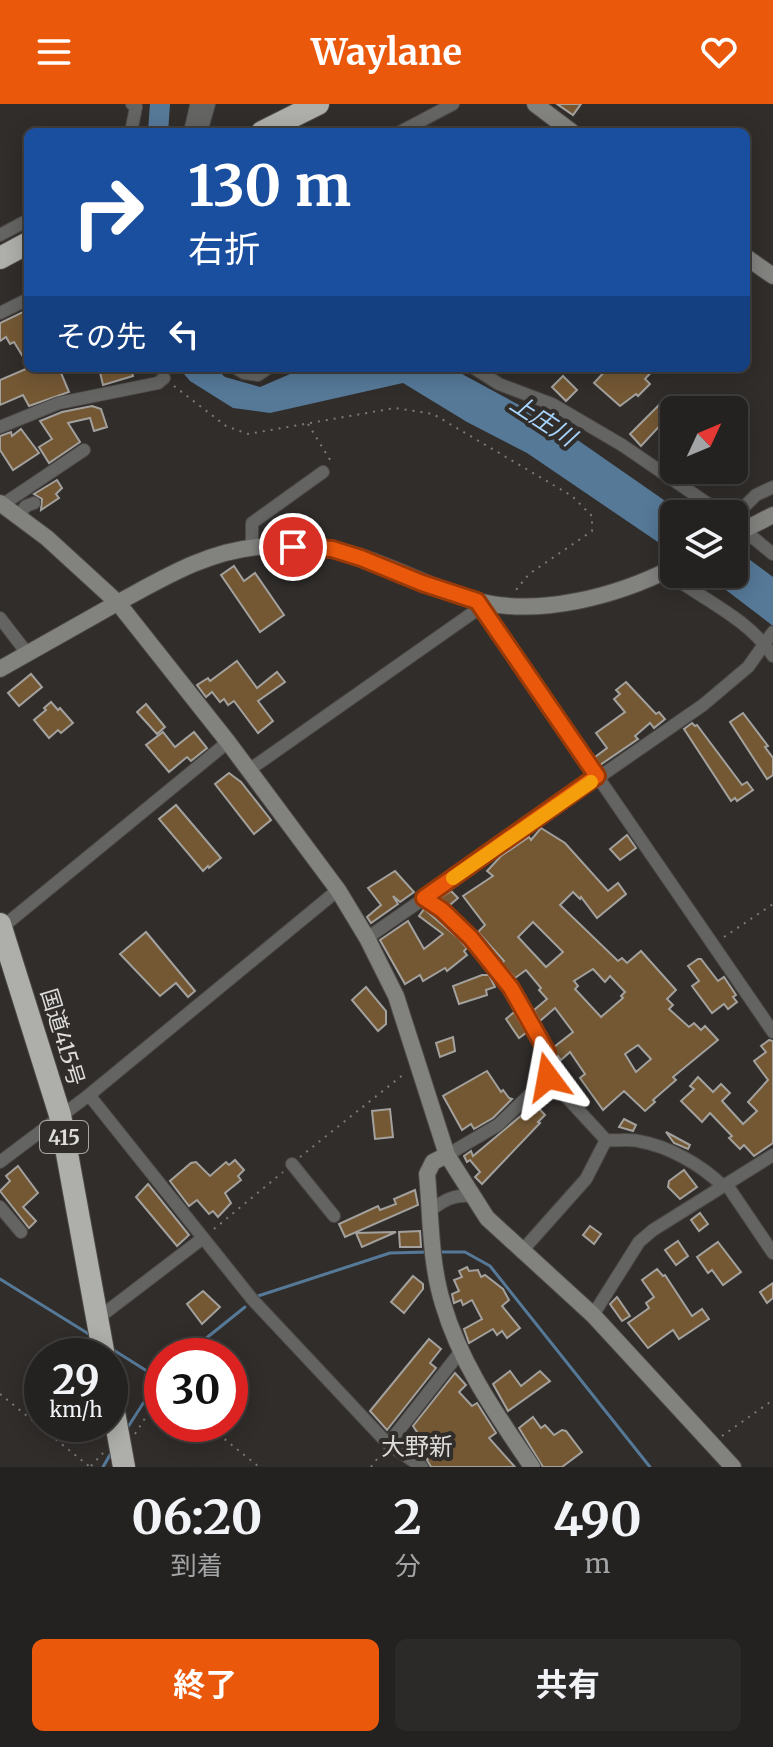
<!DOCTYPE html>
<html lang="ja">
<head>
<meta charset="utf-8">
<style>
	:root { --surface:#242220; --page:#2c2a29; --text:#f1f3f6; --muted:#a3a4a5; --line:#413f3e; --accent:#ea580c }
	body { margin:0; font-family:Merriweather,"Noto Sans JP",serif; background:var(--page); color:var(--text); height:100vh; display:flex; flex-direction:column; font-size:30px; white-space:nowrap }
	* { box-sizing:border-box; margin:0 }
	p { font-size:26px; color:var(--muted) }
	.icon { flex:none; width:44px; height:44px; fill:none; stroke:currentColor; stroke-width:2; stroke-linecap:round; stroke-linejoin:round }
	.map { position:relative; height:1363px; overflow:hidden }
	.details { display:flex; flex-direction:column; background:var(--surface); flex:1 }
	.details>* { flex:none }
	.banner { position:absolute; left:24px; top:24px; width:726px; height:244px; border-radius:12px; box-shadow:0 4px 20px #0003,0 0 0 2px var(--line); background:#1a4fa0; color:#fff; overflow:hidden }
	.needle { width:52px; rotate:46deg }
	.buttons { position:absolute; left:660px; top:292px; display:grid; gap:16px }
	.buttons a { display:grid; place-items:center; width:88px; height:88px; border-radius:12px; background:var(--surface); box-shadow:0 4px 20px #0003,0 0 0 2px var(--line); font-size:40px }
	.speed { position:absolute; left:24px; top:1234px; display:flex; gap:16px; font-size:40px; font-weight:700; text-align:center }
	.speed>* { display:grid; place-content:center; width:104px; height:104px; border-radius:50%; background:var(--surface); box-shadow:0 4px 20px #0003,0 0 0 2px var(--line); line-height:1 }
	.speed small { font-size:20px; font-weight:400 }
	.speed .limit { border:12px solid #d22; background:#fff; color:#111 }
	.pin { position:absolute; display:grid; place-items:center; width:68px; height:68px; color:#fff; margin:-34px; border:4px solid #fff; border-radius:50%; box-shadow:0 2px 8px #0007 }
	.me { position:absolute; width:88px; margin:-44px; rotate:347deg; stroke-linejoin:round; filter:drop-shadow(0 0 6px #0008) }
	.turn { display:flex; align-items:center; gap:28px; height:168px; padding:0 32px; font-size:36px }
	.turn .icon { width:104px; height:104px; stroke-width:2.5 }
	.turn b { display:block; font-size:56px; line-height:68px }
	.then { display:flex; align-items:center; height:76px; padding:0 32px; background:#0003; gap:16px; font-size:30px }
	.eta { display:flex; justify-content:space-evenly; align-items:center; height:136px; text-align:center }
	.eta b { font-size:48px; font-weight:700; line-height:56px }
	.cta { display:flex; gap:16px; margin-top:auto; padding:16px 32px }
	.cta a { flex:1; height:92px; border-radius:12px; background:var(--accent); color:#fff; font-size:32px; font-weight:700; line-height:92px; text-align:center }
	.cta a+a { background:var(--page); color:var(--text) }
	header { display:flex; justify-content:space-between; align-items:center; height:104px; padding:0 32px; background:var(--accent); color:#fff; font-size:36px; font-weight:700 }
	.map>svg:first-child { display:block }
</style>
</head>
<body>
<header><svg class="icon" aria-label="menu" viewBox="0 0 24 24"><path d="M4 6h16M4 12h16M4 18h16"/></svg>Waylane<svg class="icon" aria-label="heart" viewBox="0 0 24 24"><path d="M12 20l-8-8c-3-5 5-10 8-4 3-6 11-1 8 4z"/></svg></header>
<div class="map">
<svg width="773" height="1363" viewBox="0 0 773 1363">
	<rect width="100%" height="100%" fill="#302d2b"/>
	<g fill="#567998">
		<polygon points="179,264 215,264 225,273 260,283 304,264 451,264 556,321 684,410 674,410 674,449 527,349 467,318 403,279 270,309 233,304 190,277"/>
		<polygon points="734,444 773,473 773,522 705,470 734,470"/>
	</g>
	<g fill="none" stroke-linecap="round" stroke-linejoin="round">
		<g stroke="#567998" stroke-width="3">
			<polyline points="439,1148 465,1148 490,1162 650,1363"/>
			<polyline points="0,1175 92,1232"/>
			<polyline points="258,1192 390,1149 428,1148"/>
			<polyline points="112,1245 158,1274"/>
			<polyline points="184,1252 245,1203"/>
			<polyline points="126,1326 162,1270"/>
			<polyline points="103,1363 111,1349"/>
		</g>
		<polyline stroke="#567998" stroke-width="20" points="158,28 160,0"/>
	</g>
	<g fill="#745834" stroke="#a3a19d" stroke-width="2" fill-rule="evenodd">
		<polygon points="557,0 581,0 573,11"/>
		<polygon points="25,207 28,212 28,261 14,238 10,240 6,233 0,237 0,219"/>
		<polygon points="28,264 59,264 69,288 29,302 23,291 0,301 0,276"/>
		<polygon points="99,264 131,264 133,272 103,281"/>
		<polygon points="608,264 655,264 645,275 650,280 638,292 636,290 620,302 594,279"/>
		<polygon points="563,272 577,286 566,297 552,283"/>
		<polygon points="667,293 673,299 667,314 641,342 630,330"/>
		<polygon points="92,302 101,305 107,323 94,327 90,314 68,319 80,338 49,359 39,343 52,335 40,317 62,308"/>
		<polygon points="21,325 39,349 13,366 0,346 0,332 11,328 12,332"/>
		<polygon points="57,376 62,384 56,390 59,394 41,406 42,395 34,390"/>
		<polygon points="234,462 244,477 255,469 284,511 260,528 221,471"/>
		<polygon points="237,557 257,584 277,568 285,578 258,597 273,617 258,629 234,597 228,601 224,595 220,598 212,588 206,593 197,581 208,574 210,577"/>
		<polygon points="31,570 42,583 19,602 8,589"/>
		<polygon points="626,578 656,610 659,608 665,615 654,624 650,619 635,632 638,635 600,661 595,653 607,644 596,629 625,608 614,595 620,590 616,586"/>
		<polygon points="51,598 58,606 60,604 73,619 61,629 58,626 49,634 34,616 46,606 44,604"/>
		<polygon points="146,600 165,623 157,630 137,608"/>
		<polygon points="743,609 768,642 765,643 773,654 773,671 767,675 730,618"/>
		<polygon points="692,619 695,622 697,621 742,681 747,678 753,686 737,697 735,694 731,697 684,625"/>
		<polygon points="163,628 175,643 194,628 207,644 191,657 187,653 169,668 146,641"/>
		<polygon points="229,669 241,678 271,716 254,730 215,680"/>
		<polygon points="176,701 221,754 209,764 208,762 203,767 159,715"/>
		<path d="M541 724 565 739 608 787 618 779 626 790 597 814 581 793 580 795 573 788 560 801 618 857 622 854 627 859 641 847 676 886 667 895 673 901 669 905 689 923 694 919 701 926 705 922 718 936 673 973 676 976 653 996 655 998 645 1007 624 987 603 1006 580 974 585 970 570 948 561 956 558 952 556 954 554 943 573 928 555 904 540 917 534 906 547 895 539 886 541 884 526 866 515 874 502 859 504 857 478 828 485 821 463 792 493 772 487 767 501 752 529 733 531 736ZM533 818 563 848 546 863 518 833ZM593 865 605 878 610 872 625 888 621 892 623 894 601 913 575 885 578 882 574 877ZM638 941 651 955 636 968 625 950Z"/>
		<polygon points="627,731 636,744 620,756 610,745"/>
		<polygon points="395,767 414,788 400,798 393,792 398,800 371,819 367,813 381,801 368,784"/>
		<polygon points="451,787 458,794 450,801 440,794"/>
		<polygon points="424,805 459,835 467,844 464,847 467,851 447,867 445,864 423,877 420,871 405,880 380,836 408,817 424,845 443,830 419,812"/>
		<polygon points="146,828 195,887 188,893 176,879 160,892 120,850"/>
		<polygon points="698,855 701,855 718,877 724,873 736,891 733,893 737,898 728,905 724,900 712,909 692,882 699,877 688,862"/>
		<polygon points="482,871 489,871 495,883 486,886 487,891 459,900 453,882"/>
		<polygon points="366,883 386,907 386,920 378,927 352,896"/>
		<polygon points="514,908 526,929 519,934 506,915"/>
		<polygon points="453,933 455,947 440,953 436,939"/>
		<polygon points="769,936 773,937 773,1039 754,1052 744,1041 740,1045 729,1034 732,1032 710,1009 702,1018 681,997 694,985 690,982 698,973 713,988 721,980 730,989 722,997 743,1020 757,1007 748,998 768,976 754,957 766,948 761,942"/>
		<polygon points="487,967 501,988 503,986 509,994 512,995 493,1014 474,1025 471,1020 462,1026 443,992"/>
		<polygon points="535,1000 545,1011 538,1018 540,1019 482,1080 475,1073 480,1068 470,1056 467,1058 464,1052 471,1047 473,1052"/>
		<polygon points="390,1005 393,1033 375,1035 372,1007"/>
		<polygon points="624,1015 636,1021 633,1027 619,1023"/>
		<polygon points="666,1028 690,1041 688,1045 674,1039"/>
		<polygon points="235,1056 244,1066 238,1072 241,1076 225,1089 231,1099 218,1113 213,1107 209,1110 197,1096 189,1102 170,1077 191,1059 196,1058 210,1072 226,1058 229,1061"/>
		<polygon points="18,1062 38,1089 23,1103 36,1117 29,1124 0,1087 10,1077 6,1072"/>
		<polygon points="684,1066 697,1083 680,1095 668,1083 669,1077"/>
		<polygon points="148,1080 189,1131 177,1142 136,1093"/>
		<polygon points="415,1086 418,1101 345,1133 339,1120 378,1102 380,1106 396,1100 394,1095"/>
		<polygon points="700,1109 708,1120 699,1127 691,1116"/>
		<polygon points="590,1122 601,1130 594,1140 583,1131"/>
		<polygon points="420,1127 421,1143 400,1143 399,1128"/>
		<polygon points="396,1128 362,1143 356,1129"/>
		<polygon points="678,1137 688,1152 676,1161 665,1146"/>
		<polygon points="718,1138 741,1168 723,1181 712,1166 708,1169 697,1153"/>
		<polygon points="467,1163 469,1167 478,1166 481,1173 485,1171 503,1185 509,1196 502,1202 520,1224 507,1234 502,1227 497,1231 493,1225 469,1239 464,1225 482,1215 472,1196 463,1201 461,1196 454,1199 452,1190 459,1187 454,1176 462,1173 459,1167"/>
		<polygon points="657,1165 663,1172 665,1171 692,1212 702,1205 709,1215 679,1235 673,1226 648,1244 628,1219 649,1204 646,1199 654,1193 642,1176"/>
		<polygon points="413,1172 423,1180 423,1185 404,1209 391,1198"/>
		<polygon points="773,1179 773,1194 767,1199 760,1188"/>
		<polygon points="203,1187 220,1203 202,1220 187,1200"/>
		<polygon points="617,1193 630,1212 622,1217 610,1200"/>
		<polygon points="429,1235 441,1245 430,1259 436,1264 387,1326 370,1307"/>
		<polygon points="510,1267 521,1282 540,1267 550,1277 508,1307 493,1280"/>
		<polygon points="455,1269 466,1281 459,1288 472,1302 477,1299 496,1329 489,1334 515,1363 431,1363 427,1356 431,1349 413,1322"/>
		<polygon points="533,1313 541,1324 545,1321 554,1331 562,1326 566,1327 582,1348 562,1363 543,1363 519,1324"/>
	</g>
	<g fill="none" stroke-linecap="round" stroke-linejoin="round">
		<defs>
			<g id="street">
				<polyline points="131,28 136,3 132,0"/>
				<polyline points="190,28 196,2 201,0"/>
				<polyline points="201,28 209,0"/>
				<polyline points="400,28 453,0"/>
				<polyline points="0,131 28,116"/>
				<polyline points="0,209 28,195"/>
				<polyline points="236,264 244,269 258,271 268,264"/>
				<polyline points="474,264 499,280 552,300 622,341 723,410"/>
				<polyline points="0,323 59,299 158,279 164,274"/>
				<polyline points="2,401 84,346"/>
				<polyline points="18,412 26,402 34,399"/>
				<polyline points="734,413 756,391 773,383"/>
				<polyline points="734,418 773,450"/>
				<polyline points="252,444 252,419 323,368"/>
				<path d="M665 467C701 495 747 513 773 552"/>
				<polyline points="477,497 773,928"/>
				<polyline points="0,514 27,549"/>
				<polyline points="249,666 481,503"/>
				<path d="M424 794 442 806 471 834 511 884 547 948 548 973 606 1036C616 1037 628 1035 638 1037 669 1042 701 1061 723 1082"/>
				<polyline points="0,825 228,638"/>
				<polyline points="367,834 703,601 748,563 773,528"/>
				<polyline points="89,991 252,1195 388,1340 422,1363"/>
				<polyline points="447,1051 498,1021 548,973"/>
				<polyline points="0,1058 89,991 338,786"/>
				<polyline points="292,1060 334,1112"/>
				<polyline points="727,1081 773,1149"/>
				<polyline points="0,1103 21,1128"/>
				<path d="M431 1106C444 1096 455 1090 472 1092"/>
				<polyline points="521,1148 586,1075 606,1036"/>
				<polyline points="593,1211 639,1138 653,1126 773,1051"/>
				<polyline points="97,1215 203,1134"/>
				<polyline points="388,1340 461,1247"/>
			</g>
			<g id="secondary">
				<polyline points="535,0 572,28"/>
				<polyline points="746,153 773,172"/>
				<polyline points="0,399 47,434 118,499 228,638 338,786 367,834 396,892 447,1051 487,1114 593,1211 733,1363"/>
				<polyline points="734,431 773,411"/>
				<path d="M0 565C39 543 78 521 117 499 162 475 205 448 257 443 281 441 307 442 330 445 377 453 427 483 474 496 537 514 618 492 674 463"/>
				<path d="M447 1051 433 1058 427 1070C431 1112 430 1159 443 1200 461 1261 497 1311 532 1363"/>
			</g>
			<g id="highway">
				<polyline points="262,28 318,0"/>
				<polyline points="0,154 28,139"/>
				<polyline points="0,820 60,1011 104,1252"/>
				<polyline points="110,1286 124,1363"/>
			</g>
		</defs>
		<use href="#street" stroke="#4c4947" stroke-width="14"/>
		<use href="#secondary" stroke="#4c4947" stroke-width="18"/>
		<use href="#highway" stroke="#4c4947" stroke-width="24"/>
		<g stroke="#7c7a78" stroke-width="2" stroke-dasharray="2 6" stroke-linecap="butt">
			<polyline points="174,282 226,322 248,330 395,304 433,310 572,392 592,412 592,427 529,470 516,486 517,490"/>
			<polyline points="308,320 332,359"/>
			<polyline points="724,833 773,800"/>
			<polyline points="300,1053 404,970"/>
			<polyline points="214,1125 283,1068"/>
			<polyline points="0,1290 90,1363"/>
			<polyline points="206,1320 259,1363"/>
			<polyline points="135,1330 162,1288"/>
			<polyline points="722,1332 773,1296"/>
			<polyline points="91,1362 103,1349"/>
			<polyline points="371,1363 380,1351"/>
		</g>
		<use href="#street" stroke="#646462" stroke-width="12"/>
		<use href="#secondary" stroke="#82827f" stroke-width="16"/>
		<use href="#highway" stroke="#aeaeaa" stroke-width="22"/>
	</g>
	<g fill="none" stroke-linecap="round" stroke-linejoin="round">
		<defs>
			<polyline id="route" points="293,443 332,445 361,454 422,479 477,497 597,672 424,794 442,806 471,834 511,884 547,948 548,973"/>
		</defs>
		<use href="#route" stroke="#983908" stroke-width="20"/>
		<use href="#route" stroke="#ea580c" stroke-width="14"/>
		<polyline stroke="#f59e0b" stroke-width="14" points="453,774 591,678"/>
	</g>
	<g text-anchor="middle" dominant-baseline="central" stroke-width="8" stroke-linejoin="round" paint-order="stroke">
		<rect fill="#302d2b" stroke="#aaa8a6" stroke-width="2" x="40" y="1017" width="48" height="32" rx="6"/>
		<g font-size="20" font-weight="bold" fill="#dedddb">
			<text x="64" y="1033">415</text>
		</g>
		<g font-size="22" fill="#dedddb" stroke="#302d2b">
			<text transform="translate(63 933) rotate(73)">国道415号</text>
		</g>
		<g font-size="24" font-style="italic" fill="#a8d5fe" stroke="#302d2b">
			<text transform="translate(543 316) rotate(33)">上庄川</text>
		</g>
		<g font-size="24" fill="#dedddb" stroke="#302d2b">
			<text x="417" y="1342">大野新</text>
		</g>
	</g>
</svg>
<div class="buttons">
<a><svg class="needle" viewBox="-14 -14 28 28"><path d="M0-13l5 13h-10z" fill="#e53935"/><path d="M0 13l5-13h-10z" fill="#a3a4a5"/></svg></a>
<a><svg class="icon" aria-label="layers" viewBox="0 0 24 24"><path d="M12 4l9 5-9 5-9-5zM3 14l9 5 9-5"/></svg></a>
</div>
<div class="speed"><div>29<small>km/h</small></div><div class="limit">30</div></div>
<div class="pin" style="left:293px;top:443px;background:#d93025"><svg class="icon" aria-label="arrive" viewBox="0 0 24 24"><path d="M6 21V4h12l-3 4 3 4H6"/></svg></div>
<svg class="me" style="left:548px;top:973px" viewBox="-20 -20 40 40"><path d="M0-17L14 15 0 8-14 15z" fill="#ea580c" stroke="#fff" stroke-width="4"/></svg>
<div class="banner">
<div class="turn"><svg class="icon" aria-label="right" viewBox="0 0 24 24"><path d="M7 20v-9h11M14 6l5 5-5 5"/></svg><div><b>130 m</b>右折</div></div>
<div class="then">その先<svg class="icon" aria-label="left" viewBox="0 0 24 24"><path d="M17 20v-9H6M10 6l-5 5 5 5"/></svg></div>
</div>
</div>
<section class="details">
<div class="eta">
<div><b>06:20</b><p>到着</p></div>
<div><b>2</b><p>分</p></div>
<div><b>490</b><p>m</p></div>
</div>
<div class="cta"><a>終了</a><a>共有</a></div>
</section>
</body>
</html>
